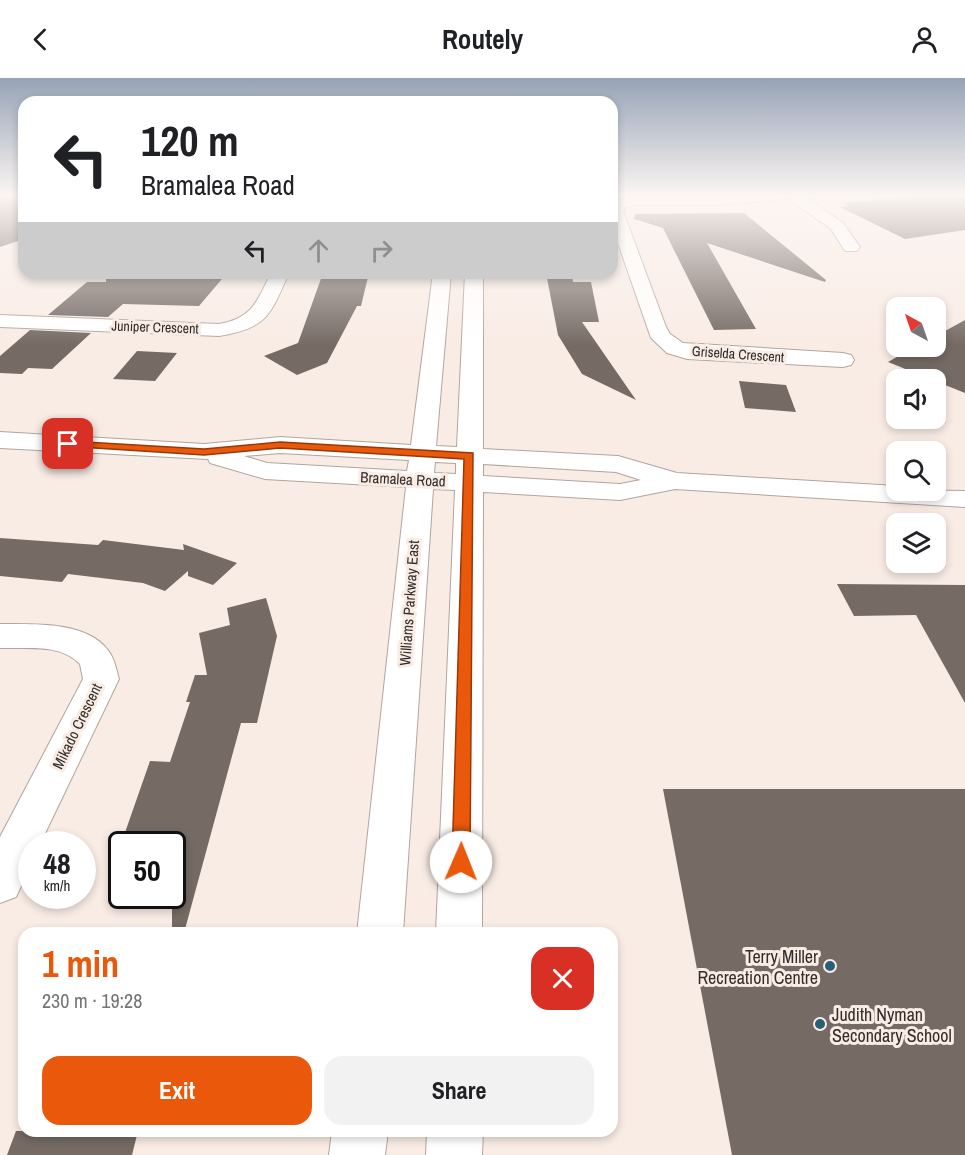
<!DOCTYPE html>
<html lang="en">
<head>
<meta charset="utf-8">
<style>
	:root { --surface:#fff; --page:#f2f2f2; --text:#202124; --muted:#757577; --accent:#ea580c }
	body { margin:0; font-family:"Archivo Narrow",sans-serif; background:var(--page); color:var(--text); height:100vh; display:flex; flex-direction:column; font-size:22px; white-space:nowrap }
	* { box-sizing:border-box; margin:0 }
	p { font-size:20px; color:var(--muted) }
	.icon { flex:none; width:33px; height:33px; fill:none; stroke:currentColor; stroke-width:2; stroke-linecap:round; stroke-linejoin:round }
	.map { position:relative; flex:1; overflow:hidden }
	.panel { position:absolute; left:18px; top:849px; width:600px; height:210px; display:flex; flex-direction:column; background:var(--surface); border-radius:18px; box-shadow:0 3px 9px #0003 }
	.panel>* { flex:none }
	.banner { position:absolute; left:18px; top:18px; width:600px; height:183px; border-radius:18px; box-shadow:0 3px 9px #0003; background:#fff; color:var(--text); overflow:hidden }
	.needle { width:39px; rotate:320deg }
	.tools { position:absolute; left:886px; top:219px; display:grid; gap:12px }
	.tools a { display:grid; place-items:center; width:60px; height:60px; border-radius:12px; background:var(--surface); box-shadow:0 3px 9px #0003; font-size:30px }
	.speed { position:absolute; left:18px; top:753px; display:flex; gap:12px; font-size:30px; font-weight:700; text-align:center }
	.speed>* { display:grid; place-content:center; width:78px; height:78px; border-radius:50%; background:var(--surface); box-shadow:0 3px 9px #0003; line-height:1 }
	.speed small { font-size:15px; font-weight:400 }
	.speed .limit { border:3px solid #111; border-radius:9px; background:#fff; color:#111 }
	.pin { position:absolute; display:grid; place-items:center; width:51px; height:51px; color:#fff; margin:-26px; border-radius:12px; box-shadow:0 3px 9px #0006 }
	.me { position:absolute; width:66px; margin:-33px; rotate:1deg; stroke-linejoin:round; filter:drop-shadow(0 0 4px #0008) }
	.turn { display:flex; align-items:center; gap:21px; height:126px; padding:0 24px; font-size:27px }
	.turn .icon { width:78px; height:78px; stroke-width:2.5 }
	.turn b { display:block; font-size:42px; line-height:51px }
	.lanes { display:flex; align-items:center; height:57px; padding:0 24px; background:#0003; justify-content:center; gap:30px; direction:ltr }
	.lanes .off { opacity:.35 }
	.round { display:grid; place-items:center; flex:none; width:63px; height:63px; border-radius:18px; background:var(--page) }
	.summary { display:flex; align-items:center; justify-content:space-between; height:102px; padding:0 24px }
	h1 { font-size:36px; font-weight:700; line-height:45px; color:var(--accent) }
	.cta { display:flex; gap:12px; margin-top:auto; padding:12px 24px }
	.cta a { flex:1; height:69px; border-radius:18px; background:var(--accent); color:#fff; font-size:24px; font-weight:700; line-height:69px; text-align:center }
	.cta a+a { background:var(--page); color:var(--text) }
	header { display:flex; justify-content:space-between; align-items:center; height:78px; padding:0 24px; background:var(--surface); font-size:27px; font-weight:700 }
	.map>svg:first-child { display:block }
</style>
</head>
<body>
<header><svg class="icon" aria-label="back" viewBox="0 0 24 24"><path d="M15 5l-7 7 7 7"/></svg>Routely<svg class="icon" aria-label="person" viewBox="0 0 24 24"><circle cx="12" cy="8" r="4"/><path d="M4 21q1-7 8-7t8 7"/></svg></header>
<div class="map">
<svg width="965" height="1077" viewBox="0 0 965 1077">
	<rect width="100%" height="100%" fill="#f9ece5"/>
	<g fill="#756a64">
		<polygon points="0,117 15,117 24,145 24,161 0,169"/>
		<polygon points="926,117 965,117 965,152 905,161 840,129 849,128 843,125"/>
		<polygon points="744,135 826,202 825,204 707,165 756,251 714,252 663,150 634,141 635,136"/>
		<polygon points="106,195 227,195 199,228 123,226 108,239 48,237 87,204 106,204"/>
		<polygon points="323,195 369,195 361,228 357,228 327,285 297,297 264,278 298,265"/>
		<polygon points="546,195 572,195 573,204 591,204 599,244 582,244 636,322 582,296 558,257"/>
		<polygon points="965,242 965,315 888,284 916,268 936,268 936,258"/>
		<polygon points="30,252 91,255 52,291 28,290 22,296 0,295 0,278"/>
		<polygon points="137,273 177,275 155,303 113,301"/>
		<polygon points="739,303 786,307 796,334 745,330"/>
		<polygon points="0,460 98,467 103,462 184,472 183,466 237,485 213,507 188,498 188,493 165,513 143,505 68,496 62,504 0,498"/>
		<polygon points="837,506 965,507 965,625 916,537 854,538"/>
		<polygon points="266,520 277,558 257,645 241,645 184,855 172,855 172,766 121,766 150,683 170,684 190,624 186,624 195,597 207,597 199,555 230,547 227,530"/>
		<polygon points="663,711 965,711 965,1077 732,1077"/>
		<polygon points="16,1053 138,1053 132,1077 7,1077"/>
	</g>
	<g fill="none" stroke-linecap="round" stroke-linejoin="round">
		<defs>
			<g id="minor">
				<polygon points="636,117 803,117 843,145 860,169 857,173 845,173 831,151 789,121 717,127 636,127 625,129 623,133 666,249 670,256 683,265 843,275 851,277 854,282 851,287 843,289 687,281 667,275 651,260 612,148 612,126 615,123"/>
				<path d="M271 195H289C270 237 268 250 219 258L0 249V237L219 246C253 240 257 223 271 195Z"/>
				<path d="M0 546C32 546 85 543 107 571 114 579 116 590 119 601L40 766H32V785L16 819 0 825V759L83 601 80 586C59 565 28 571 0 570Z"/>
			</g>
			<g id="secondary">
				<path d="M433 195H451L436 368 457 369 465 195H483V371L618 378 677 395 897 408V412L965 413V429L675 411 620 422 483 414 482 855H436L455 412 433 411 403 855H357L406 409 265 401 210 385 208 381 0 370V354L204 366 280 359 411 367ZM280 375 409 382 407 393 267 385 244 378ZM435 384 456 385V396L434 395ZM483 386 616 394 641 402 620 406 483 398Z"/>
				<polygon points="332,1053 388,1053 385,1077 329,1077"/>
				<polygon points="427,1053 483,1053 482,1077 426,1077"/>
			</g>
		</defs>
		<use href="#minor" stroke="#b1a59f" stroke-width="2"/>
		<use href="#secondary" stroke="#b1a59f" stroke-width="2"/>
		<use href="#minor" fill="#fff" fill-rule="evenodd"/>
		<use href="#secondary" fill="#fff" fill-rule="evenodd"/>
	</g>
	<linearGradient id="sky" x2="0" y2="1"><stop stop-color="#96a3b6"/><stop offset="0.44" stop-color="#fcf6f3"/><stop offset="1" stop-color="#fcf6f3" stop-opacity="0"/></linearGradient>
	<rect width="965" height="268" fill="url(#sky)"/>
	<polygon fill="#ea580c" stroke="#983908" stroke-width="1.5" points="68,363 204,371 280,364 473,375 470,784 467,790 461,792 454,790 452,784 464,381 280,370 204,377 64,368 63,366"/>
	<g fill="#275f79" stroke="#f9ece5" stroke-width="2">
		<circle cx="830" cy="888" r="6"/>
		<circle cx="820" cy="946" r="6"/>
	</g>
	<g text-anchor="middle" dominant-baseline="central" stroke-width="6" stroke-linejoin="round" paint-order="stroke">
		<g font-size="14" fill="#322d2a" stroke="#f9ece5">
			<text transform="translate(155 249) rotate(2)">Juniper Crescent</text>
			<text transform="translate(738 276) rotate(4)">Griselda Crescent</text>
		</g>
		<g font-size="15" fill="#322d2a" stroke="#f9ece5">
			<text transform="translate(403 401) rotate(3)">Bramalea Road</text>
			<text transform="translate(409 525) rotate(-86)">Williams Parkway East</text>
			<text transform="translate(77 648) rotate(-64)">Mikado Crescent</text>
		</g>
		<g font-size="18" fill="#322d2a" stroke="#f9ece5" text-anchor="end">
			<text x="818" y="878">Terry Miller<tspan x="818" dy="21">Recreation Centre</tspan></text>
			<text x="832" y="936" text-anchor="start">Judith Nyman<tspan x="832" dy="21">Secondary School</tspan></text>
		</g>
	</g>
</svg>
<div class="tools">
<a><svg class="needle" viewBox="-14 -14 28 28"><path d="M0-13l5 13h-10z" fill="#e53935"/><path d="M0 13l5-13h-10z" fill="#757577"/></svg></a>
<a><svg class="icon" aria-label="sound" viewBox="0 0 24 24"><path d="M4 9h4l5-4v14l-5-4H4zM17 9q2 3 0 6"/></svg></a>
<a><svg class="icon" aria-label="search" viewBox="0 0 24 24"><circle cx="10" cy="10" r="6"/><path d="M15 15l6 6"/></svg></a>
<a><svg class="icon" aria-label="layers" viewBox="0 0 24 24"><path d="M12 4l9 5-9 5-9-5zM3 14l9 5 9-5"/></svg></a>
</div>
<div class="speed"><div>48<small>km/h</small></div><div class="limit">50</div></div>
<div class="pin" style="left:68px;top:366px;background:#d93025"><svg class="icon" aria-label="arrive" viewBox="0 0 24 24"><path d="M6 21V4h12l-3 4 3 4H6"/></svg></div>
<svg class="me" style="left:461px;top:784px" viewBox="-20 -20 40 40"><circle r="19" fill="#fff"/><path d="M0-13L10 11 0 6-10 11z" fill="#ea580c"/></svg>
<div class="banner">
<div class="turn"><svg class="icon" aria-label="left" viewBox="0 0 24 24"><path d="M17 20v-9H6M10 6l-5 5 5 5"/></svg><div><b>120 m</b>Bramalea Road</div></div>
<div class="lanes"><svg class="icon" aria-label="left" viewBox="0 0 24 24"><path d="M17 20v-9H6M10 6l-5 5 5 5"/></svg><svg class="icon off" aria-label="ahead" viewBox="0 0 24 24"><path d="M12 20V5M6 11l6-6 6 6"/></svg><svg class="icon off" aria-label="right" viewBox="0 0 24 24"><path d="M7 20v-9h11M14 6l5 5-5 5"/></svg></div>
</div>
<section class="panel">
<div class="summary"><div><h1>1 min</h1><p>230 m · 19:28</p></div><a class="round" style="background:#d93025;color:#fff"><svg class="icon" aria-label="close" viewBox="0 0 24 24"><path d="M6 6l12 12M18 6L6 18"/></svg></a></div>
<div class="cta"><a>Exit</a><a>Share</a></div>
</section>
</div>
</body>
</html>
